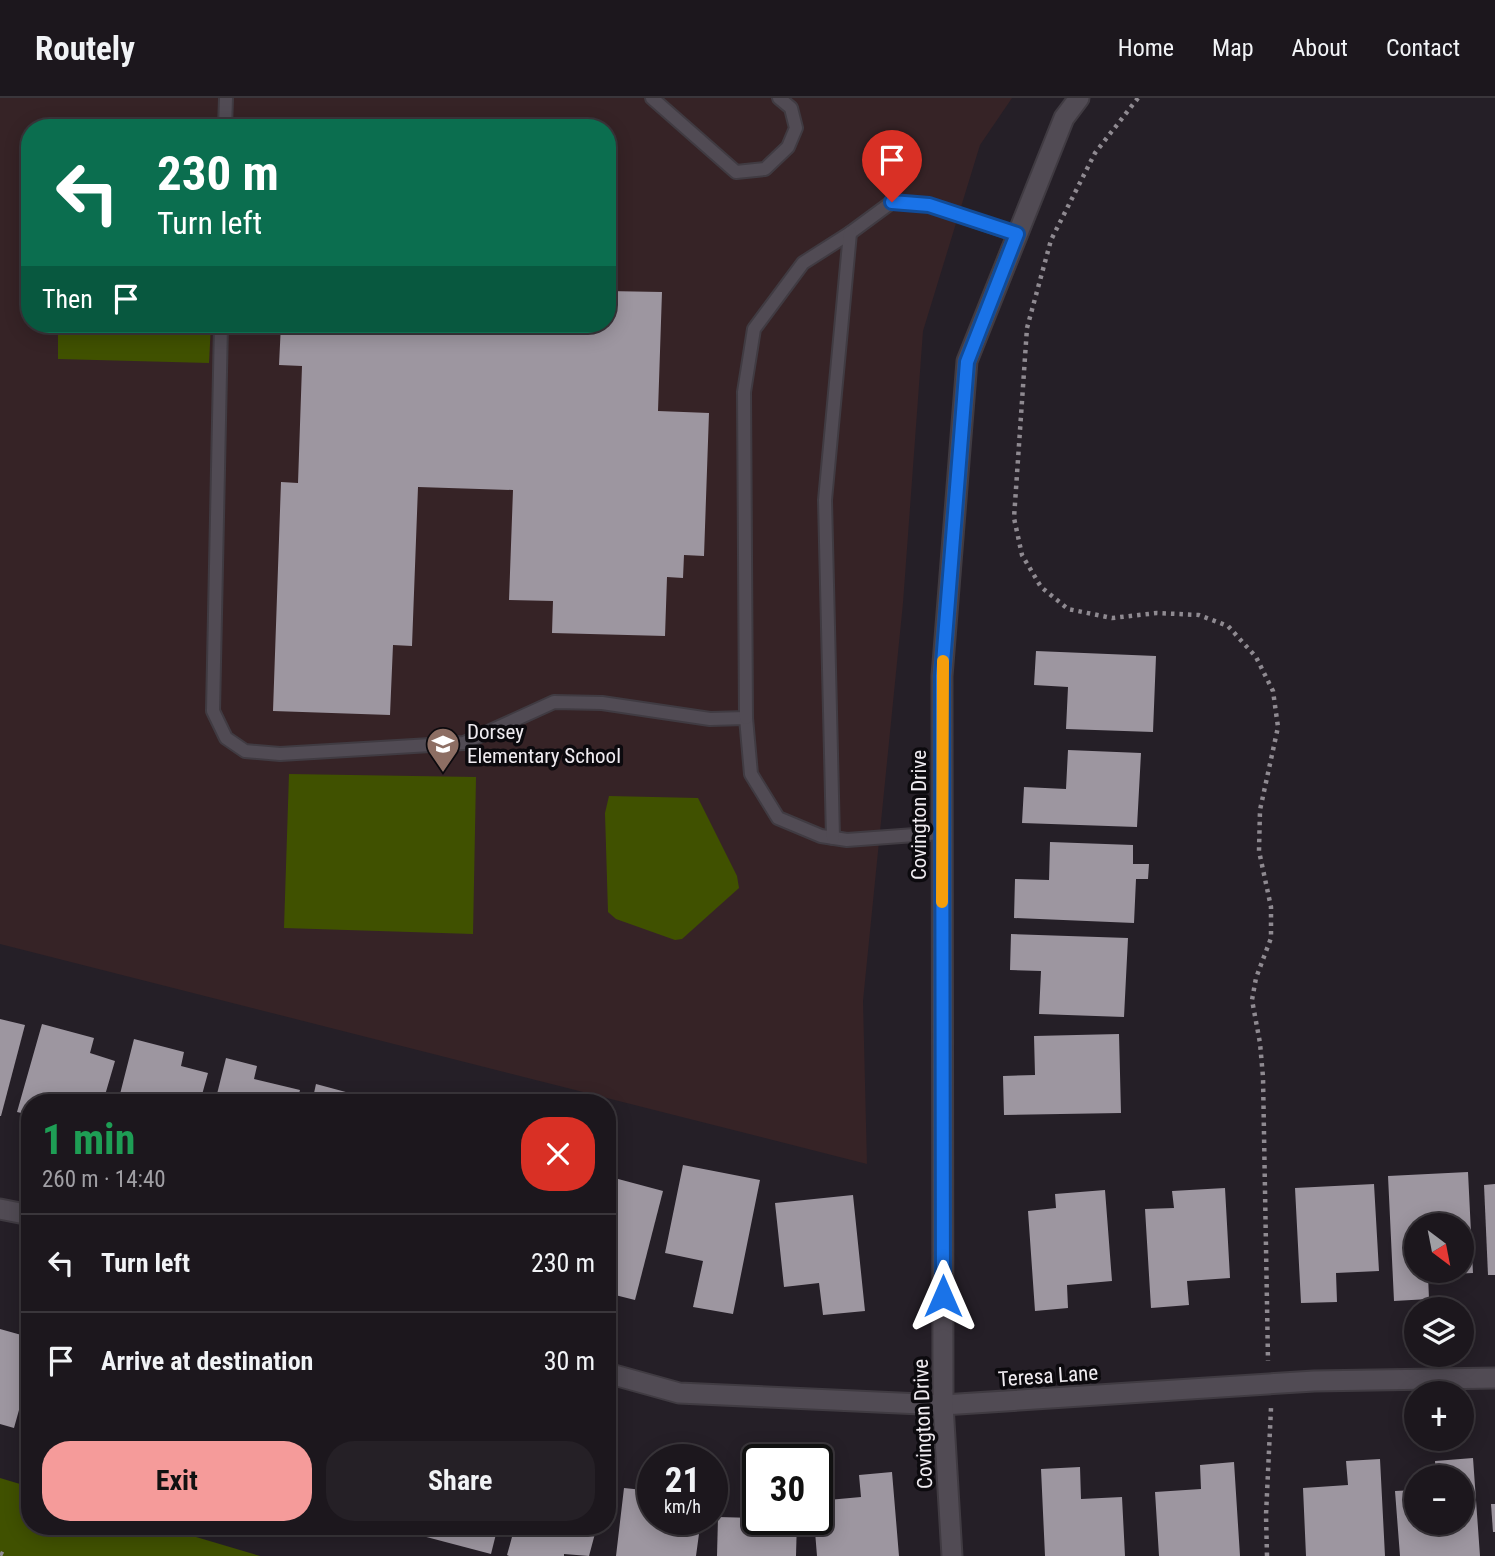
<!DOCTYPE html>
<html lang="en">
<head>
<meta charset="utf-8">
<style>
	:root { --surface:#1c171d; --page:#252026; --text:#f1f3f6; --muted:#a09fa4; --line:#3a363b; --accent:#f59b9a }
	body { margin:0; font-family:"Roboto Condensed",sans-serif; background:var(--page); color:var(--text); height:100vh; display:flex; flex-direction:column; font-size:26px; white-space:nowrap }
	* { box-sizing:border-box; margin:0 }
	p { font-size:23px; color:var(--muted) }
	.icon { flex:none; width:38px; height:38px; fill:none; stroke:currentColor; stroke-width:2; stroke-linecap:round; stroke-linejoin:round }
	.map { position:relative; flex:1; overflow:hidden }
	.side { position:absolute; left:21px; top:996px; width:595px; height:441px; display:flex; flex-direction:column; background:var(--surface); border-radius:28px; box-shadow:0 4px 18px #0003,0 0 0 2px var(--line) }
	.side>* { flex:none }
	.banner { position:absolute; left:21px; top:21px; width:595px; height:214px; border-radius:28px; box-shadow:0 4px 18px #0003,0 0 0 2px var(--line); background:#0b6e4f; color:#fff; overflow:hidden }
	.needle { width:46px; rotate:148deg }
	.buttons { position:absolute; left:1404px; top:1115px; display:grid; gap:14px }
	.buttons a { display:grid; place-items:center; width:70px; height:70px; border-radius:50%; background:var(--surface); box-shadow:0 4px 18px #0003,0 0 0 2px var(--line); font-size:35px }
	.speed { position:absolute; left:637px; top:1346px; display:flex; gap:14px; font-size:35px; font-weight:700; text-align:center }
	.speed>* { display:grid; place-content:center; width:91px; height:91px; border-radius:50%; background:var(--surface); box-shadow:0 4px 18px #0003,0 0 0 2px var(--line); line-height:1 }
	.speed small { font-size:18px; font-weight:400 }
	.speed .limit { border:4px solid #111; border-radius:10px; background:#fff; color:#111 }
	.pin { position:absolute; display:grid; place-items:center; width:60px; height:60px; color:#fff; margin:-72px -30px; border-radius:50% 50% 50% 0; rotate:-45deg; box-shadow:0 0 7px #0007 }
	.pin .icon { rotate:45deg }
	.me { position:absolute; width:77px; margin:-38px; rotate:0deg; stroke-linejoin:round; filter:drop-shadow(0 0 5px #0008) }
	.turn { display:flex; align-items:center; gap:24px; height:147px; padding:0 21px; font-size:32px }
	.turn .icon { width:91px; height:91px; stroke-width:2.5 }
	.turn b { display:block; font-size:49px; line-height:60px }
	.then { display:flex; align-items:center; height:66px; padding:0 21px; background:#0003; gap:14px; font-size:26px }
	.round { display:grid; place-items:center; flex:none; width:74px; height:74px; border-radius:28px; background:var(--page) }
	.overview { display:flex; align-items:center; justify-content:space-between; height:119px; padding:0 21px }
	h1 { font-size:42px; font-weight:700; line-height:52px; color:#1e9e55 }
	.cta { display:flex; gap:14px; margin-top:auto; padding:14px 21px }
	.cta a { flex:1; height:80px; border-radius:28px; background:var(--accent); color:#111; font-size:28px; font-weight:700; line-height:80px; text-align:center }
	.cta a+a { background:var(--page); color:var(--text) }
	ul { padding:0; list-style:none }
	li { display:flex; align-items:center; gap:21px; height:98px; padding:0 21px; border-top:2px solid var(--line) }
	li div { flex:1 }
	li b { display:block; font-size:26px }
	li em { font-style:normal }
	header { display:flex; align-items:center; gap:42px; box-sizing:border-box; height:98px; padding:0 35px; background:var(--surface); border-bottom:2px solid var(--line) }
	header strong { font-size:33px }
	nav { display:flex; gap:38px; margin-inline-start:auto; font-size:24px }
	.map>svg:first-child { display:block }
</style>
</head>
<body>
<header>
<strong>Routely</strong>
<nav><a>Home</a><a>Map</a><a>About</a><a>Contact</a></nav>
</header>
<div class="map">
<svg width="1495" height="1458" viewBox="0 0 1495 1458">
	<rect width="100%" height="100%" fill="#251f27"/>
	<path fill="#362326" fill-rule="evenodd" d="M0 0H1012L980 47 923 233 903 505 863 903 867 1066 0 846ZM30 30H607V226H30Z"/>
	<g fill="#405100">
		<polygon points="58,226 211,226 209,265 58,261"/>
		<polygon points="289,676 476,679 473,836 284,830"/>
		<polygon points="609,698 698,700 737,778 739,790 682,841 675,842 616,821 608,814 605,715"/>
		<polygon points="0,1380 30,1389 30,1428 159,1428 260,1458 0,1458"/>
	</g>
	<g fill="#9d96a0" fill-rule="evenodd">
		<polygon points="607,193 662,194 658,313 709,315 704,458 684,457 683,480 667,479 665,538 552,535 553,503 509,502 513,392 418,389 412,548 393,547 390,617 273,613 281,384 298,385 302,268 279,267 281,226 607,226"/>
		<polygon points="1036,553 1156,558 1153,634 1066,631 1068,589 1034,587"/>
		<polygon points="1068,652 1141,655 1137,729 1022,725 1024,689 1066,691"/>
		<polygon points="1050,744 1133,747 1133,766 1149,766 1148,781 1136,781 1134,825 1014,820 1015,781 1049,782"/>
		<polygon points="1011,836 1128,840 1124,919 1039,916 1041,873 1010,872"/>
		<polygon points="0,921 25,927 1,1018 0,1018"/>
		<polygon points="42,926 94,940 90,955 115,963 103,1004 30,1004 30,1017 17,1014"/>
		<polygon points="1119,936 1121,1015 1004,1017 1003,978 1035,977 1034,938"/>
		<polygon points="134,941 184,954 181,968 208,975 200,1004 118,1004"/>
		<polygon points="226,960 257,968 254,981 300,992 297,1004 215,1004"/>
		<polygon points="316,986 383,1004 312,1004"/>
		<polygon points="683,1067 760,1082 733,1216 693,1209 703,1163 665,1155"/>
		<path d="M1468 1074 1473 1175 1428 1177 1429 1201 1394 1203 1388 1078ZM1416 1127H1461V1172H1416Z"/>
		<polygon points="607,1078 663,1093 635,1202 607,1195"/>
		<polygon points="1374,1086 1379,1173 1336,1175 1337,1204 1301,1205 1295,1090"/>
		<polygon points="1495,1086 1495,1177 1488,1177 1484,1087"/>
		<polygon points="1225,1090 1230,1180 1187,1183 1189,1207 1151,1210 1145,1111 1174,1110 1172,1093"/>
		<polygon points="1105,1092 1112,1183 1067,1187 1068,1210 1035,1213 1028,1113 1056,1110 1055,1096"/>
		<polygon points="853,1097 865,1213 823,1217 819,1185 784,1189 775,1105"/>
		<polygon points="29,1226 30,1315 19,1312 14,1330 0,1326 0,1231 25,1238"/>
		<polygon points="1473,1360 1480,1458 1400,1458 1395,1393 1416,1392 1416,1424 1461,1424 1461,1379 1436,1379 1435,1363"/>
		<polygon points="1380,1361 1385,1458 1306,1458 1303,1390 1348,1387 1346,1363"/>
		<polygon points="607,1362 614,1364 608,1387 607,1387"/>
		<polygon points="1234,1364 1240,1458 1159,1458 1155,1394 1201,1391 1200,1367"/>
		<polygon points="1080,1369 1081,1401 1122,1399 1125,1458 1045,1458 1041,1371"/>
		<polygon points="892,1374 899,1458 817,1458 814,1421 817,1421 817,1403 861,1399 859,1377"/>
		<polygon points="624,1390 653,1393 653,1421 701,1421 696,1458 616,1458"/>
		<polygon points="1491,1406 1495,1406 1495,1434 1493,1434"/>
		<polygon points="718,1419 797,1421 796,1458 717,1458"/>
		<polygon points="417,1428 498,1428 491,1456 415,1436"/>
		<polygon points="515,1428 597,1428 589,1458 564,1456 564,1458 509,1458 507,1457"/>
	</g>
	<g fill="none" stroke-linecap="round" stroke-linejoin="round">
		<defs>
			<g id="service">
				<polyline points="652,0 736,74 765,71 788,49 796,30 791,10 779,0"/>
				<polyline points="225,30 226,0"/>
				<polyline points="221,226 213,613 226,640 245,653 280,656 464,645 554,604 602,605 710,621 746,620 751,676 778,720 821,738 847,742 942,735"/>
				<polyline points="746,620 744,294 754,231 803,165 850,135 892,104 929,107 1017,137"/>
				<polyline points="833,740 825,402 850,135"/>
			</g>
			<g id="minor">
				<polyline points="0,1111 30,1117"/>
				<polyline points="607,1275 679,1295 943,1307 1314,1283 1495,1280"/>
				<polyline points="952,1458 943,1307 942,578 967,263 1064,20 1079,0"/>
			</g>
		</defs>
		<use href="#service" stroke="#403b42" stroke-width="16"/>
		<use href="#minor" stroke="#403b42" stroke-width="23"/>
		<g stroke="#8f8a91" stroke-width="4.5" stroke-dasharray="3.5 5" stroke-linecap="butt">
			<polyline points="1138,0 1095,55 1051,142 1027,230 1014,420 1022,457 1041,489 1068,511 1112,520 1157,515 1199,517 1228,528 1256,559 1273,593 1278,629 1260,712 1259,753 1271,809 1271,840 1256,880 1252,902 1260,945 1263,979 1268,1263"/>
			<polyline points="0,1455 6,1458"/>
			<polyline points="1267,1458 1266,1417 1271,1310"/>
		</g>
		<use href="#service" stroke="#514b54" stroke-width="12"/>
		<use href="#minor" stroke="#514b54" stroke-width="19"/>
	</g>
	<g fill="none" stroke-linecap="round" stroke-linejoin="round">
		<defs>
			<polyline id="route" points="892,104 929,107 1017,136 967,264 942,578 943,1198"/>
		</defs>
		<use href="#route" stroke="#114b97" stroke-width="18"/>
		<use href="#route" stroke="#1a73e8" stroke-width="12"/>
		<polyline stroke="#f59e0b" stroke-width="12" points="942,804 943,563"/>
	</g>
	<defs>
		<symbol id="school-pin" viewBox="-11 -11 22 30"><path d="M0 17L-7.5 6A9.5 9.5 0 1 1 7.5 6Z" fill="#8d6e63" stroke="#0c0a0e"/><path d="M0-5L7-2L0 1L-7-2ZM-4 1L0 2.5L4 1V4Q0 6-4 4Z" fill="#fff"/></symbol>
	</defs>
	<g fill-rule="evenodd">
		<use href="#school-pin" x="424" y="627" width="38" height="52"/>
	</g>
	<g text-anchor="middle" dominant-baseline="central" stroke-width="7" stroke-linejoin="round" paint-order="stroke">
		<g font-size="21" fill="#f0ecf1" stroke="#0c0a0e" text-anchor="start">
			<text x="467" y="634">Dorsey<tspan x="467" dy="24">Elementary School</tspan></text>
		</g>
		<g font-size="21" fill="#f0ecf1" stroke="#0c0a0e">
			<text transform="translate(919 717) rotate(-90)">Covington Drive</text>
			<text transform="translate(1048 1278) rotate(-4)">Teresa Lane</text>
			<text transform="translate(923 1326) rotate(-92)">Covington Drive</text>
		</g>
	</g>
</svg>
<div class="buttons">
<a><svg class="needle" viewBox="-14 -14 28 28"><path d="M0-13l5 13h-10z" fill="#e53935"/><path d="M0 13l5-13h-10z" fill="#a09fa4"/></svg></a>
<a><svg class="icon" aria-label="layers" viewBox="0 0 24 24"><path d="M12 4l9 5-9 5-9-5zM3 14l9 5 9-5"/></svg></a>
<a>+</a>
<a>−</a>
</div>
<div class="speed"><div>21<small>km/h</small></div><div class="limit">30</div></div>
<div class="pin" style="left:892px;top:104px;background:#d93025"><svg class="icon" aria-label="arrive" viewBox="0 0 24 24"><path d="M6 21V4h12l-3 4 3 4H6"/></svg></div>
<svg class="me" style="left:943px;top:1198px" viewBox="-20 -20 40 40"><path d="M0-17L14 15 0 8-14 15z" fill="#1a73e8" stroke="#fff" stroke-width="4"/></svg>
<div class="banner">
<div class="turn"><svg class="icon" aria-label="left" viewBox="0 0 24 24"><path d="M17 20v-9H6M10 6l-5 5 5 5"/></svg><div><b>230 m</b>Turn left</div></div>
<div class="then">Then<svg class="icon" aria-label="arrive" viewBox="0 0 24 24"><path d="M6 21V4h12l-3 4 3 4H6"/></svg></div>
</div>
<section class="side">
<div class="overview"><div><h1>1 min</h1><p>260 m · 14:40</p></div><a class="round" style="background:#d93025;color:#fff"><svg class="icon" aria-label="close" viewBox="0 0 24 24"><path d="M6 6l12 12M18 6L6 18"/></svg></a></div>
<ul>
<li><svg class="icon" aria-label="left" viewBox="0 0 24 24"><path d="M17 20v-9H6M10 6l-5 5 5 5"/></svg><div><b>Turn left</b></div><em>230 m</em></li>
<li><svg class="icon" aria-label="arrive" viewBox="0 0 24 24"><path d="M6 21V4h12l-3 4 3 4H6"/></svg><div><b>Arrive at destination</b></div><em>30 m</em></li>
</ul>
<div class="cta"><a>Exit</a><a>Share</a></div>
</section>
</div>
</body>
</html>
